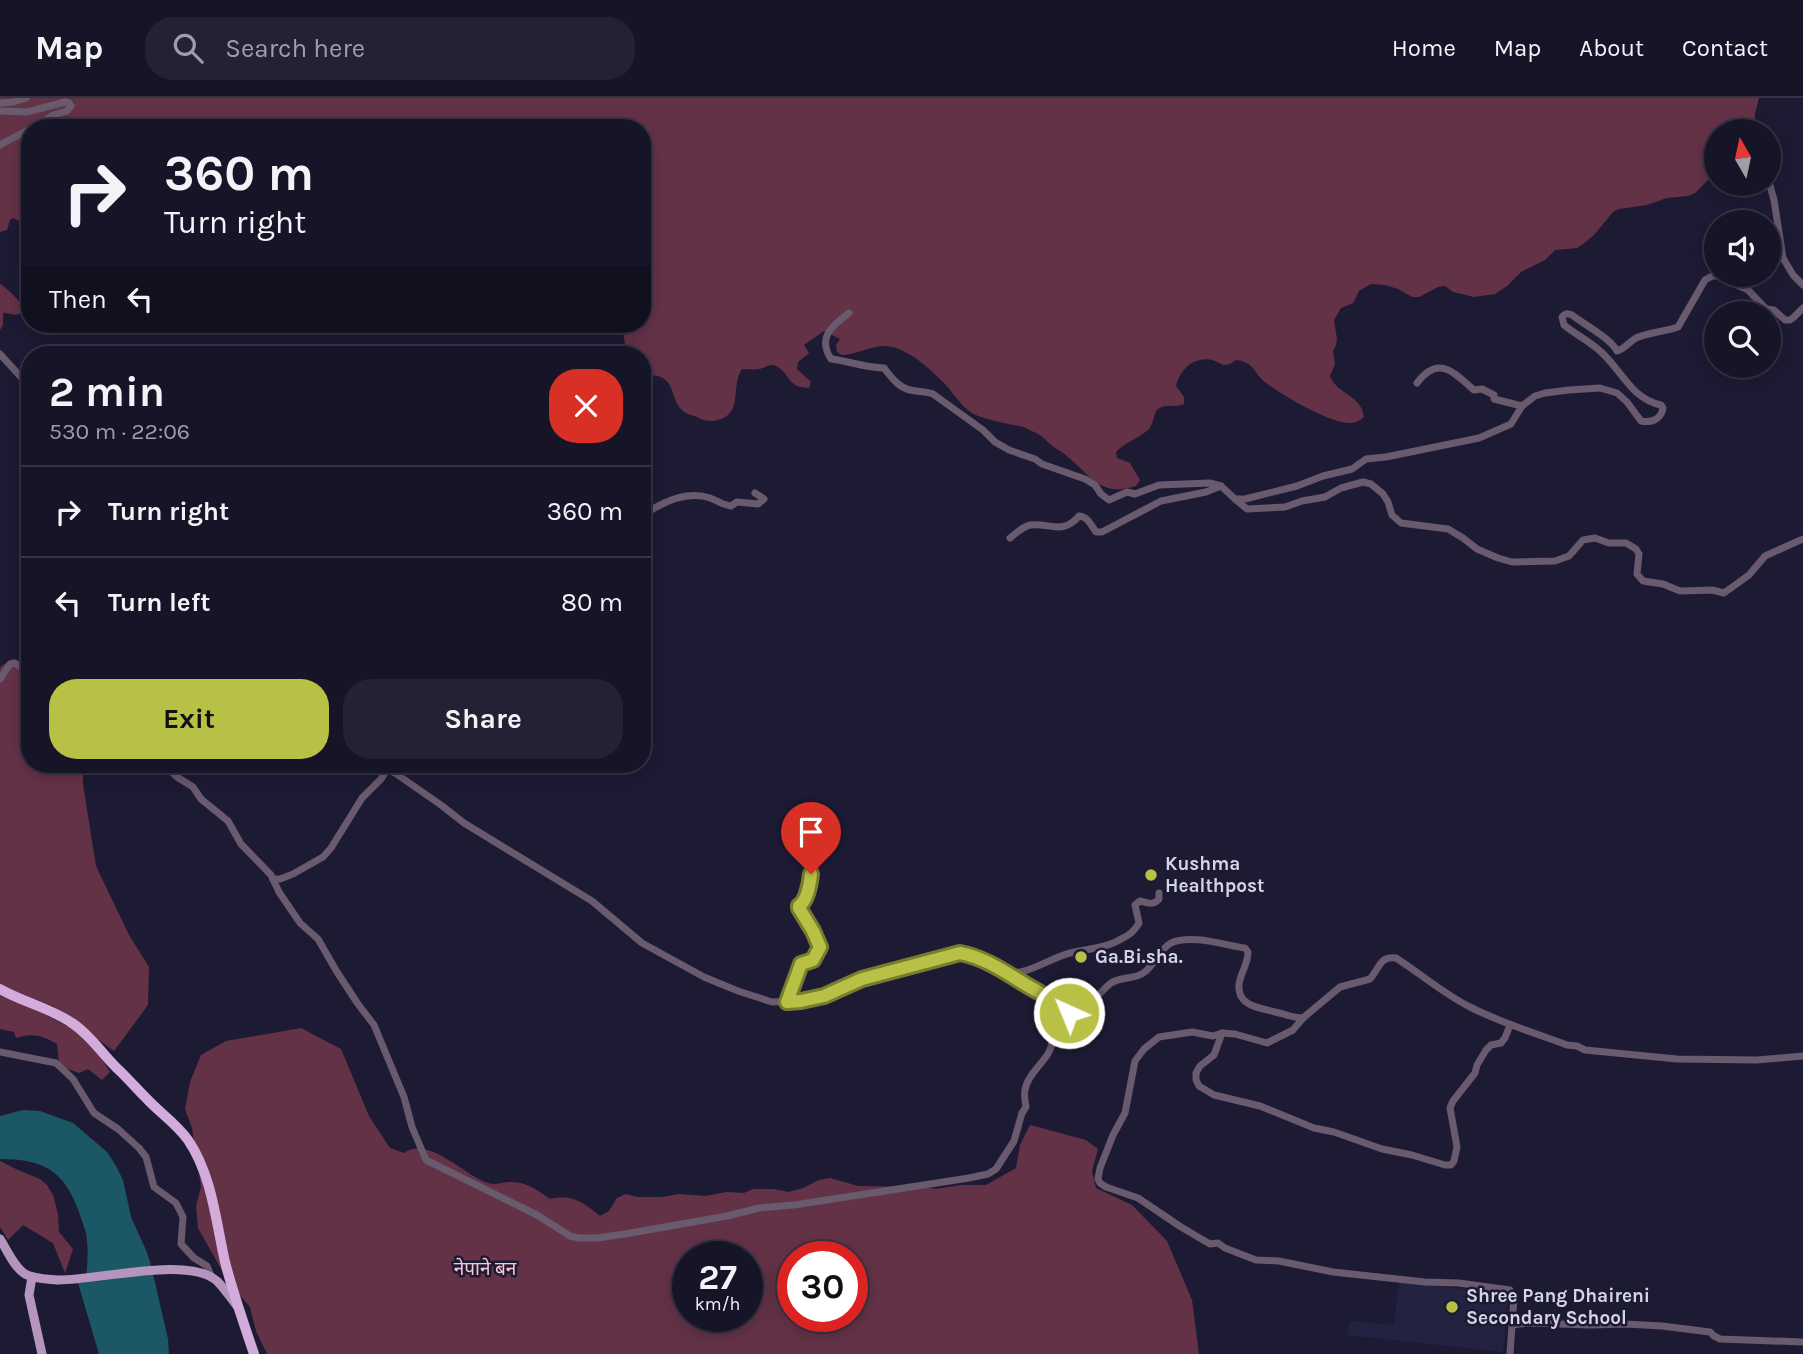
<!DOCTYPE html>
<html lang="en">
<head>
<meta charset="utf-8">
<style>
	:root { --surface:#161427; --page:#232133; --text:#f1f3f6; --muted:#9e9ea7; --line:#353344; --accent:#b9c046 }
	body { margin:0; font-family:Karla,"Noto Sans Devanagari",sans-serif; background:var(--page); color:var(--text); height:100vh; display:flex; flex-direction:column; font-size:26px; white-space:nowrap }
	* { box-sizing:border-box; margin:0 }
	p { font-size:23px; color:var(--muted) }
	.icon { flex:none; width:38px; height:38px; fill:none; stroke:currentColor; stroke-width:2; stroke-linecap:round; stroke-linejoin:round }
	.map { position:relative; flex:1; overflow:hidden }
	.panel { position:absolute; left:21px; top:248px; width:630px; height:427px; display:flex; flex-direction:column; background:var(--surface); border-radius:28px; box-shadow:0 4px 18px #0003,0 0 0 2px var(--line) }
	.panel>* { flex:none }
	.top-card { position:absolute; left:21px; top:21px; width:630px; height:214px; border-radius:28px; box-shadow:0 4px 18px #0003,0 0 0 2px var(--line); background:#161427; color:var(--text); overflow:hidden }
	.needle { width:46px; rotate:351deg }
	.fabs { position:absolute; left:1704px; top:21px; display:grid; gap:14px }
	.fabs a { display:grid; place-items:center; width:77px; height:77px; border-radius:50%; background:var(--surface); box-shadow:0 4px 18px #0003,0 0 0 2px var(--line); font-size:35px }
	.speed { position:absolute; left:672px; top:1143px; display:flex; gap:14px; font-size:35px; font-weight:700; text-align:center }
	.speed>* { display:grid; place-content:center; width:91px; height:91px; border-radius:50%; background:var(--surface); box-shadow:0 4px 18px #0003,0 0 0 2px var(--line); line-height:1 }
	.speed small { font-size:18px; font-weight:400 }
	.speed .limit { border:10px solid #d22; background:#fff; color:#111 }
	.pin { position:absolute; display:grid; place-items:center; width:60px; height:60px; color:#fff; margin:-72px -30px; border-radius:50% 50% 50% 0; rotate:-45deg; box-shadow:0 0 7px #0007 }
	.pin .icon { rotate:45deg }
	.me { position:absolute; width:77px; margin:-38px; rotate:316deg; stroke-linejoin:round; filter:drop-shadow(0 0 5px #0008) }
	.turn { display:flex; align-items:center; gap:24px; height:147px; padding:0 28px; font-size:32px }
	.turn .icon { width:91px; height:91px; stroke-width:2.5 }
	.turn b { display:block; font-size:49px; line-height:60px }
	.then { display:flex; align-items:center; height:66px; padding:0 28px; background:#0003; gap:14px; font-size:26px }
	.round { display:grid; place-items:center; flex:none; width:74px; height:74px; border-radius:28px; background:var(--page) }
	.overview { display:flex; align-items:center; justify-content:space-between; height:119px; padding:0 28px }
	h1 { font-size:42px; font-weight:700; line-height:52px }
	.cta { display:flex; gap:14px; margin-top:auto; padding:14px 28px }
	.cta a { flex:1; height:80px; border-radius:28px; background:var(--accent); color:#111; font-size:28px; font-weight:700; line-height:80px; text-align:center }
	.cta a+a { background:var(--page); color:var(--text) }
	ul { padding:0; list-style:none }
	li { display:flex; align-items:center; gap:21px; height:91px; padding:0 28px; border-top:2px solid var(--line) }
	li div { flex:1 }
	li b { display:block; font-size:26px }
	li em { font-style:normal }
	header { display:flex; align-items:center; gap:42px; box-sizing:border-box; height:98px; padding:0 35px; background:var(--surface); border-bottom:2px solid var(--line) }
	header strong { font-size:33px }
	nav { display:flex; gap:38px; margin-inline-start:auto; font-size:24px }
	.search { width:490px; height:63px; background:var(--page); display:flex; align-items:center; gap:18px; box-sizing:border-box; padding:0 24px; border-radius:28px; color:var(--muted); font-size:26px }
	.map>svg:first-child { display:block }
</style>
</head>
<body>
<header>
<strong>Map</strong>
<div class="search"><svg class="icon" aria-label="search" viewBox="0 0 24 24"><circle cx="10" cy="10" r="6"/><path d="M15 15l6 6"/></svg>Search here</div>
<nav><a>Home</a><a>Map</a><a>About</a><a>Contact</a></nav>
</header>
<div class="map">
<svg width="1803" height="1256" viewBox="0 0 1803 1256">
	<rect width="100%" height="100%" fill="#1d1b34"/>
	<polygon fill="#242241" points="1399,1184 1509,1196 1503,1254 1347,1237 1349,1223 1394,1227"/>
	<g fill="#643247" fill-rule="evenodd">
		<path d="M0 0H1759L1755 16 1754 33H1717V73L1695 95 1688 98 1667 100 1647 107 1619 111 1613 114 1594 137 1583 146 1577 150 1555 152 1545 162 1521 174 1507 188 1495 196 1474 199 1453 194 1445 188 1438 189 1419 199H1412L1398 191 1385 187 1371 186 1359 193 1353 205 1341 210 1334 222 1337 241 1336 247 1333 253 1335 266 1330 278C1337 297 1361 296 1364 319 1359 323 1356 325 1349 325 1330 325 1281 297 1265 284 1253 274 1254 264 1236 262L1230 266 1223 267C1203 253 1181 266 1176 288L1184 299V306C1177 310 1163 305 1157 312 1153 317 1154 326 1148 332 1138 341 1125 344 1116 354L1117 360 1130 365 1140 382 1136 388C1100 399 1092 379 1068 359 1063 354 1056 351 1050 346 1046 343 1044 339 1038 336 1032 333 1025 329 1019 328 1004 325 985 322 972 315 959 307 953 293 942 283 930 271 916 258 899 251 877 242 863 256 842 257L837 254 836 247 840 241 824 233 804 247 809 255 798 264 797 271 811 284 809 290C785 289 791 275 776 268 770 265 766 269 760 271 754 272 748 271 742 271 730 288 744 315 718 322 710 324 704 323 697 319 692 317 686 316 682 312 671 302 675 281 657 278 651 276 648 281 642 283V257H623L625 247 623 233 607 226H642V30H165L161 25 158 24 153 30H30V118L20 123 13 120 10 122 7 132 0 134Z"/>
		<path d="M0 186C5 188 22 205 24 210 20 221 12 215 3 215V227L0 232Z"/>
		<path d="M15 561 30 569V667H83V686L96 768 129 837 149 869 148 907 114 953C95 940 79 925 61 913 42 901 19 898 0 886V571L1 568Z"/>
		<path d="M0 897 26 907 75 932 102 961 110 974 102 982 88 971 79 975 68 971 59 965 57 946C42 937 32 935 16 940L14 934 0 931Z"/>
		<path d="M301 930 341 951 369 1018 390 1050 404 1055C428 1037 465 1078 488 1085 496 1088 502 1084 510 1084 525 1083 538 1092 550 1101 572 1096 583 1104 600 1118L609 1113 617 1100 626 1096 637 1099H663L679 1096 706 1098 726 1094 744 1095 753 1091H773L789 1094 803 1090 819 1082 830 1080 858 1088 926 1089 936 1091 961 1087H986L1016 1070 1020 1047 1030 1027 1086 1042 1098 1051 1092 1073 1096 1090 1132 1107 1167 1143 1192 1202 1199 1256H267L256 1233 250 1209 229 1185 198 1130 196 1108 201 1089 192 1030 185 1011 190 984 201 957 226 943ZM688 1158H747V1218H688ZM793 1158H852V1218H793Z"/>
		<polygon points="0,1063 18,1072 40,1081 47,1087 53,1097 58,1116 59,1134 73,1151 65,1175 53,1145 23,1127 8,1142 0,1129"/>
	</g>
	<path fill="#1c5765" d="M23 1012 40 1013 73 1025 107 1054 116 1068 123 1082 131 1119 146 1152 151 1167 168 1241 169 1256H99L78 1185 86 1184C87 1168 89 1151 86 1135 84 1128 81 1121 79 1114 64 1072 43 1061 0 1061V1018Z"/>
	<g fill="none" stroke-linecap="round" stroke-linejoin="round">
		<g stroke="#695a6d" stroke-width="7">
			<polyline points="0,5 13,4 26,0"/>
			<polyline points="0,13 27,14 65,4 69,5 71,8 67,13 53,17 34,30"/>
			<polyline points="0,47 30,31"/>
			<polyline points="1769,73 1772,68"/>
			<polyline points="1769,84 1774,102 1783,160 1793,177 1803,187"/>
			<path d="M849 215C832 228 817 239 831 261 849 263 866 270 884 270 891 279 898 289 910 292 918 294 926 293 933 296L983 332 995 344 1009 352 1035 361 1042 366 1085 381 1095 387 1101 396 1109 402 1127 394 1135 396 1159 387 1210 385 1221 388 1206 394 1161 403 1102 434H1096C1091 427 1088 419 1079 418 1062 438 1049 424 1030 427 1022 429 1015 436 1010 440"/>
			<polyline points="0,256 30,289"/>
			<path d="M1417 285C1439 256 1454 275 1474 292L1482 291 1494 297V301L1522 308"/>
			<path d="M1221 388 1235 401H1245L1297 388 1323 378 1352 371 1366 361 1386 359 1479 340 1511 326 1522 308 1535 298 1545 295 1569 292 1600 290 1617 295 1627 304 1641 323C1651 325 1661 322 1663 310L1661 307C1631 301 1621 271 1600 253 1589 243 1575 236 1564 227L1562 219C1565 215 1568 215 1572 217 1585 227 1610 240 1617 253 1625 251 1629 244 1636 240 1649 234 1664 234 1678 229L1705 182 1712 178H1718L1748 192 1766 211 1774 212 1785 222H1790L1794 219 1803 210"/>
			<polyline points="1235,401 1247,411 1285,409 1302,403 1325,399 1341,390 1363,384 1371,386 1383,396 1388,404 1392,417 1401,425 1448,431 1463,440 1477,451 1498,460 1512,464 1555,463 1569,458 1583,442 1595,440 1609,445 1626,445 1636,451 1639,456 1637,476 1643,483 1663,486 1680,493 1712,492 1724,495 1749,477 1765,458 1803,441"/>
			<path d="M642 418C662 404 686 392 710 400 718 403 723 407 731 408L737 404 758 406 764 401 755 395"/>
			<polyline points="0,581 10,566 14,565 30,574"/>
			<path d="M164 667 177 679 193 689 201 701 228 723 241 746 271 777 279 794 300 825 318 841 337 874 358 906 374 927 404 999 412 1029 426 1062 537 1117 570 1138 579 1140H597L625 1136 727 1118 759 1110 794 1107 969 1080 988 1076 996 1071 1014 1043 1022 1015 1026 1009C1025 1004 1024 998 1025 992 1028 972 1055 959 1052 939 1051 929 1041 920 1038 909L1041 907 1052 916 1062 918 1080 908"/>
			<path d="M377 667 395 675 441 707 464 725 592 803 642 845 704 879 738 893 772 904 801 903 824 898 862 881 960 855C1002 863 1033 904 1076 908 1092 909 1100 893 1111 885 1122 878 1136 882 1146 873 1155 865 1160 851 1171 845 1191 836 1224 847 1245 850L1248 854C1248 867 1240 875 1239 887 1237 908 1260 910 1275 914 1285 916 1293 920 1303 920"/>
			<polyline points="273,781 280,781 293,776 323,759 331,750 362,700 381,681 390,667"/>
			<path d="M1007 875C1030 876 1048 861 1070 855 1087 851 1107 850 1123 840 1130 837 1135 832 1139 825L1135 807 1140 803C1148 805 1153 808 1159 801V795"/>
			<path d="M787 904 801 866 806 863 813 862 820 849 813 833 799 810V808C811 800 806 781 815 771L814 767 807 763 794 750"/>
			<polyline points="1222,935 1214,957 1200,968 1196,975 1196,982 1199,988 1214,997 1260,1008 1314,1030 1334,1034 1382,1051 1412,1057 1445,1067 1451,1067 1454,1063 1457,1049 1450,1010 1453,1003 1475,975 1477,967 1486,952 1491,947 1501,945 1505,940 1510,927"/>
			<polyline points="0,954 56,965 73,981 94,1015 118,1031 139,1050 146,1059 154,1089 176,1105 183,1119 181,1146 194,1160 207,1168 212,1180"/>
			<path d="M1512 1227 1514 1200 1510 1192 1459 1185 1425 1184 1333 1174 1279 1163 1256 1162 1225 1150 1218 1145 1210 1146 1181 1129 1138 1100 1106 1089 1100 1085 1098 1081 1100 1070 1113 1037 1125 1015 1135 963 1144 951 1159 939 1192 934 1213 938 1222 935 1235 936 1267 945 1293 932 1303 920 1340 889 1370 881C1380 870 1379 858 1396 860 1421 876 1444 896 1470 909 1501 925 1535 935 1567 947L1577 948 1585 952 1677 961 1757 962 1803 958"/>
			<polyline points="1510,1256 1512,1227 1527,1225 1591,1227 1625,1226 1662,1228 1710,1234 1714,1238 1720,1241 1803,1244"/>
		</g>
		<g stroke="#b595bd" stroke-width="9">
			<path d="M0 1141C7 1152 14 1169 25 1176 34 1181 47 1181 57 1182 96 1183 188 1157 217 1183 224 1190 231 1200 237 1208"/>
			<polyline points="32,1179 29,1197 42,1256"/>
		</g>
		<path stroke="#d3acdc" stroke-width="10" d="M0 891C23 904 50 910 72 925 92 938 104 959 121 974 130 983 138 992 147 1001 160 1015 177 1026 188 1042 212 1077 216 1124 225 1164 233 1195 244 1226 254 1256"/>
	</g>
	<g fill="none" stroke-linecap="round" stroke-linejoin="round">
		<defs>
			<path id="route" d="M811 776C810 785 807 803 799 808V810L813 833 820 849 813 862 801 866 787 904 801 903 824 898 862 881 960 855C1004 863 1034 903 1080 908L1069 915"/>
		</defs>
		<use href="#route" stroke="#787d2e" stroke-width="18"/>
		<use href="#route" stroke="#b9c046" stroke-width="12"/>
	</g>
	<g fill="#b9c046" stroke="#1d1b34" stroke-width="2.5">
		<circle cx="1151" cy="777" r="7"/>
		<circle cx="1081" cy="859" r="7"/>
		<circle cx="1452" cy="1209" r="7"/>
	</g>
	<g text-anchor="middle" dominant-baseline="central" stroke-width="5" stroke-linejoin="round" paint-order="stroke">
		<g font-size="19" font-weight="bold" fill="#d4d4e5" stroke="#1d1b34" text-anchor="start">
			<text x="1165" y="766">Kushma<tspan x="1165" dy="22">Healthpost</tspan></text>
			<text x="1095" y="859">Ga.Bi.sha.</text>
			<text x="1466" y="1198">Shree Pang Dhaireni<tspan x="1466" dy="22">Secondary School</tspan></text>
		</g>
		<g font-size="19" fill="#fac4d8" stroke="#1d1b34">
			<text x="485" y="1171">नेपाने बन</text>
		</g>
	</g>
</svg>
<div class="fabs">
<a><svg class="needle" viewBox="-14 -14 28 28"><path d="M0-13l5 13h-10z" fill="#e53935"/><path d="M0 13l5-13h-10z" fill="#9e9ea7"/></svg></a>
<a><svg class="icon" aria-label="sound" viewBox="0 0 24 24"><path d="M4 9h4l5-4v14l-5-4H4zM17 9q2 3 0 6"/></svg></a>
<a><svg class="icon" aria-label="search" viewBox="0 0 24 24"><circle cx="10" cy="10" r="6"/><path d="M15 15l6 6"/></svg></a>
</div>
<div class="speed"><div>27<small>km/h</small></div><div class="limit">30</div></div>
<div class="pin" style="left:811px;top:776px;background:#d93025"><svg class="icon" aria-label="arrive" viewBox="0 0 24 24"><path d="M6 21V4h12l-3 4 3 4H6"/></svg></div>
<svg class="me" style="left:1069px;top:915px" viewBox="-20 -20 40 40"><circle r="17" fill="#b9c046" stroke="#fff" stroke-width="3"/><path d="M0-11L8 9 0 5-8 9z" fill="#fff"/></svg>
<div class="top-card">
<div class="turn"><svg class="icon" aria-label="right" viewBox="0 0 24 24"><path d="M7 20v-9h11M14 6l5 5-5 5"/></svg><div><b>360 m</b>Turn right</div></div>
<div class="then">Then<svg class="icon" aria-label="left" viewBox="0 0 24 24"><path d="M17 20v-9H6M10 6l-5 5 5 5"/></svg></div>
</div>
<section class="panel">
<div class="overview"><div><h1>2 min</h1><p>530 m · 22:06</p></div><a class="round" style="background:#d93025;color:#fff"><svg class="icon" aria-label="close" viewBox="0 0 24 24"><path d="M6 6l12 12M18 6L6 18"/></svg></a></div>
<ul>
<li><svg class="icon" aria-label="right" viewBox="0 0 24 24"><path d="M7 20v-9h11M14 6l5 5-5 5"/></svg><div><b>Turn right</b></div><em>360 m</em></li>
<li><svg class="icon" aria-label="left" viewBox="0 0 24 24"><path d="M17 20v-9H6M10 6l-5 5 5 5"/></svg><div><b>Turn left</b></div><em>80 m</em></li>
</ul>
<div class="cta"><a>Exit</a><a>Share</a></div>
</section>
</div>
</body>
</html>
